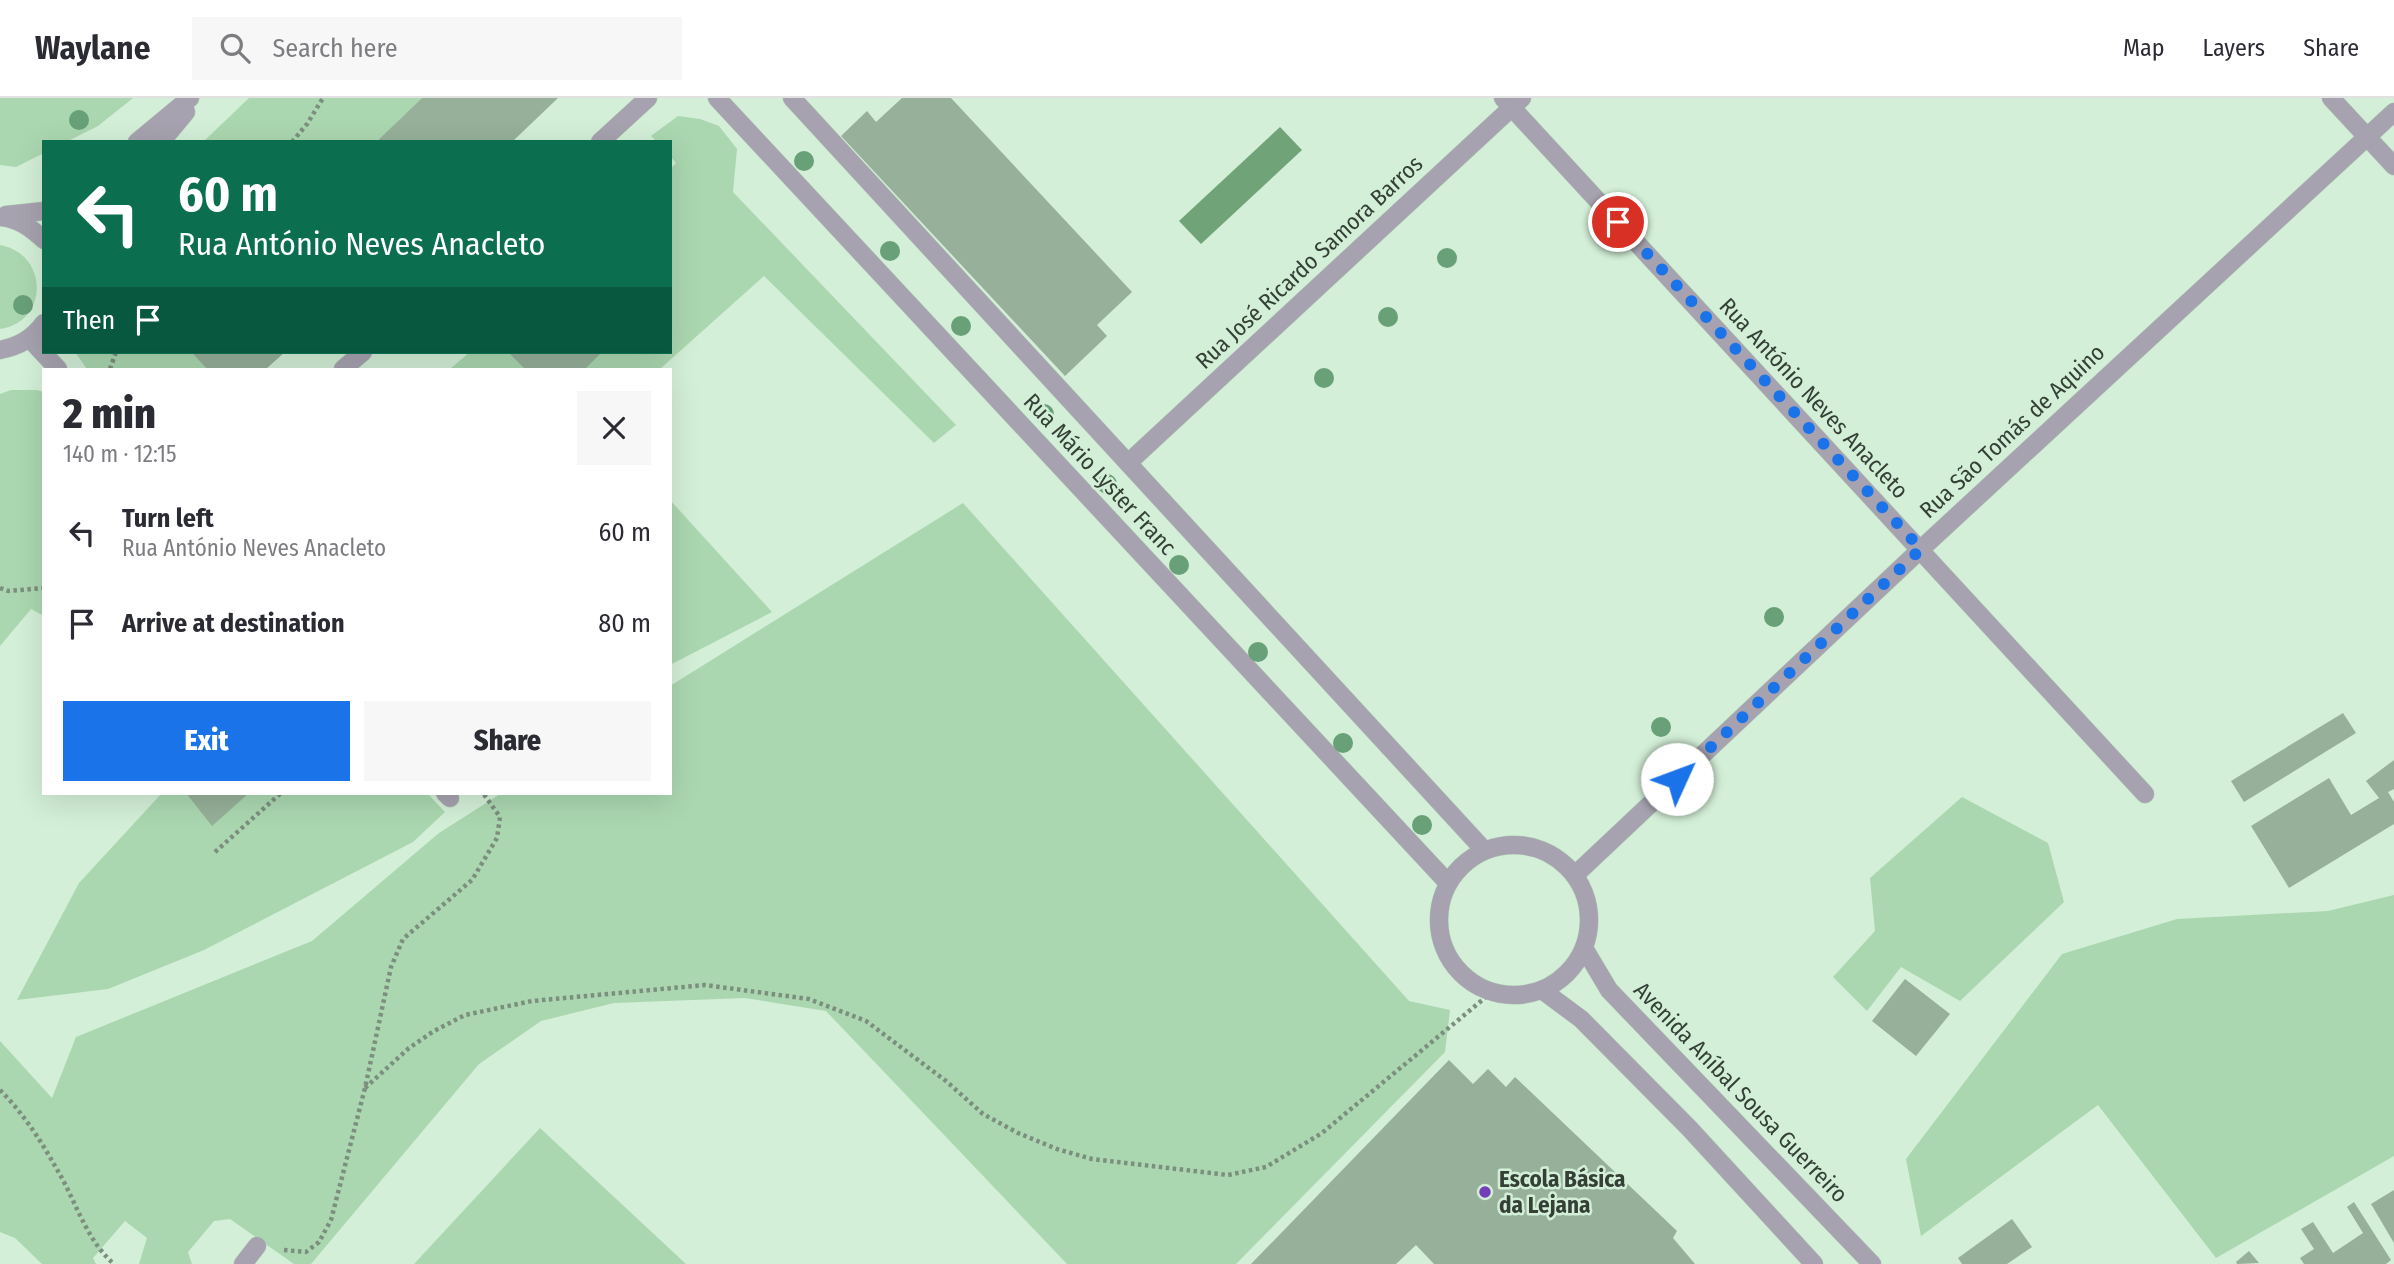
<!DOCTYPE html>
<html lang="en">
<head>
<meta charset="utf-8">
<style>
	:root { --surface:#fff; --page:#f7f7f7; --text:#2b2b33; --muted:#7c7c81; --line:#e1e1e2; --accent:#1a73e8 }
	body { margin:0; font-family:"Fira Sans Condensed",sans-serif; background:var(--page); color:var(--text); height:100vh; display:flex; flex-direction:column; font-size:26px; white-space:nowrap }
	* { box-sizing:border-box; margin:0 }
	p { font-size:23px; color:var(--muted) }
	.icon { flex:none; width:38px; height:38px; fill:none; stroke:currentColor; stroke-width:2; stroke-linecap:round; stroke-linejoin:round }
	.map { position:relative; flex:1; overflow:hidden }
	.details { position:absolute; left:42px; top:270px; width:630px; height:427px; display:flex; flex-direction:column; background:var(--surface); border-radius:0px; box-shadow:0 7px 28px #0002 }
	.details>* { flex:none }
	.banner { position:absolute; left:42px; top:42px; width:630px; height:214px; border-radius:0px; box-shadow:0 7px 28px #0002; background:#0b6e4f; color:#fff; overflow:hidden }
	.pin { position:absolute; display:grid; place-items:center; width:60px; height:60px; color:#fff; margin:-30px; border:4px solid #fff; border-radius:50%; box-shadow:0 2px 7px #0007 }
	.me { position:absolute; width:77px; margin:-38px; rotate:47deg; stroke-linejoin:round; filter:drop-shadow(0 0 5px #0008) }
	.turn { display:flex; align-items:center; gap:24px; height:147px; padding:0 21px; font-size:32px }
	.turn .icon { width:91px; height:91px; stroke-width:2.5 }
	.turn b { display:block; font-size:49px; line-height:60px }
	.then { display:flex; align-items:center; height:66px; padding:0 21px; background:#0003; gap:14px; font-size:26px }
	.round { display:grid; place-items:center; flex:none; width:74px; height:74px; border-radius:0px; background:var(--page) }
	.summary { display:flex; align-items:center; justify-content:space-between; height:119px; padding:0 21px }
	h1 { font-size:42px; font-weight:800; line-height:52px }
	.button { display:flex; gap:14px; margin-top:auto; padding:14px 21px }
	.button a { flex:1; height:80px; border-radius:0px; background:var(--accent); color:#fff; font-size:28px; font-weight:800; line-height:80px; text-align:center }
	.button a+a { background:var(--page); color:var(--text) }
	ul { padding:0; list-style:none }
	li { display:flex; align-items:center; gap:21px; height:91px; padding:0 21px }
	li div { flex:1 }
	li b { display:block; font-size:26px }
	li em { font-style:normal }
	header { display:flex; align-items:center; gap:42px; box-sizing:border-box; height:98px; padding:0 35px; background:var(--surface); border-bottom:2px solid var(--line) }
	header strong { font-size:33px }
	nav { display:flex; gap:38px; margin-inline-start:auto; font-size:24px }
	.search { width:490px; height:63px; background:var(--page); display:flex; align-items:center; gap:18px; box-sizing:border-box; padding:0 24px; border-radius:0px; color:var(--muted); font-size:26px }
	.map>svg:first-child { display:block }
</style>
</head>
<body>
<header>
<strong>Waylane</strong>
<div class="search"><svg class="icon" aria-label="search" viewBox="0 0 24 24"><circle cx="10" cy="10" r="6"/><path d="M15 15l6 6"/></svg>Search here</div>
<nav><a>Map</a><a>Layers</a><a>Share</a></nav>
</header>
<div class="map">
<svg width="2394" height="1166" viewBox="0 0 2394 1166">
	<rect width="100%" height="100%" fill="#d3efd7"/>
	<g fill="#aad7b0">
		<polygon points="0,0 133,0 98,28 66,44 44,44 44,55 16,69 0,67"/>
		<polygon points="249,0 422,0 376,44 203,44"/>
		<polygon points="678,18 700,21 719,28 737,51 733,94 956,327 934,345 764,178 660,271 450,271 470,254 670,254 670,71 676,65 670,58 670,44 657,44 651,38"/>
		<path d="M0 147C49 156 49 224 0 231Z"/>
		<polygon points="75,254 191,254 207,271 87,271"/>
		<polygon points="11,292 37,292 44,294 44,518 31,511 0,548 0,296"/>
		<polygon points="670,402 772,514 670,567"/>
		<polygon points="963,405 1409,903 1450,912 1445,954 1236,1166 1067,1166 826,913 745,900 614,905 541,923 479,966 311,1166 294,1166 230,1121 214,1123 188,1154 192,1166 139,1166 147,1140 125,1123 93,1160 96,1166 42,1166 15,1140 0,1134 0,943 52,1000 76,939 312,843 439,735 502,695 670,695 670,588"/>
		<polygon points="162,695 427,695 445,714 413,744 204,852 108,891 17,902 79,785"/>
		<polygon points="1962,699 2048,745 2064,804 1960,903 1901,869 1867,913 1833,879 1875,833 1870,780"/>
		<polygon points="2394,797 2394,1058 2216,1160 2098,1007 1921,1138 1906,1061 2062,856 2177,821 2328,813"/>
		<polygon points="540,1030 686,1166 414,1166"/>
	</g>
	<polygon fill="#70a378" points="1280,29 1302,52 1201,146 1179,123"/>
	<g fill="#96b099">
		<polygon points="422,0 558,0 512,44 376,44"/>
		<polygon points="902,0 951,0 1132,194 1097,227 1107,238 1065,278 841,38 867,13 876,24"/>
		<polygon points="191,254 285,254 266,271 207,271"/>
		<polygon points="508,254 602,254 585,271 525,271"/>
		<polygon points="2343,615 2356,635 2244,704 2231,683"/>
		<polygon points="2394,662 2394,691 2388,694 2394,704 2394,726 2289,790 2251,728 2329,680 2351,717 2379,700 2366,683"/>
		<polygon points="186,695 249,695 212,728"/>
		<polygon points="1905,881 1950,916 1916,958 1872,923"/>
		<polygon points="1449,962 1473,986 1488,971 1506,989 1515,979 1677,1133 1673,1140 1695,1166 1434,1166 1416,1147 1396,1166 1251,1166"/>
		<polygon points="2394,1092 2394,1145 2371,1106"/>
		<polygon points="2354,1104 2391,1162 2386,1166 2304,1166 2300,1160 2314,1151 2301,1131 2313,1124 2333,1155 2363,1135 2347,1109"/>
		<polygon points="2012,1121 2032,1149 2007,1166 1962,1166 1958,1160"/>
		<polygon points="2249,1153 2259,1165 2237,1166 2236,1164"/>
	</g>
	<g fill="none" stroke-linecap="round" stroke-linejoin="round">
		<defs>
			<g id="minor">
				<polyline points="717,0 1448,785"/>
				<polyline points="792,0 1484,752"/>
				<polyline points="1503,0 2145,696"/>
				<polyline points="2331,0 2394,68"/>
				<polyline points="600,44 648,0"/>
				<polyline points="30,241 58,271"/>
				<polyline points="343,271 363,254"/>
				<polyline points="1128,365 1522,0"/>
				<polyline points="445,695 450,700"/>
				<circle cx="1514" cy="822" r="75"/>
				<polyline points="1575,777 1921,451 2394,14"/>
				<polyline points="1584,850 1609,892 1872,1166"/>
				<polyline points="1542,892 1581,921 1689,1030 1814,1166"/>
				<polyline points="243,1166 257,1148"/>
			</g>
			<g id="tertiary">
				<polyline points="137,44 190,0"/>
				<polyline points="161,44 186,14"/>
				<polyline points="6,117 44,113"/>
				<path d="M0 119C19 121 30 129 44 142"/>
				<path d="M0 252C19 248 32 241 44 225"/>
			</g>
		</defs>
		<use href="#minor" stroke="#b3ccb7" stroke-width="19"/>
		<use href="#tertiary" stroke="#b3ccb7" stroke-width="19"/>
		<g stroke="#7c8f7f" stroke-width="4.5" stroke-dasharray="3.5 3.5" stroke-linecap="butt">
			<polyline points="292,44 307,26 323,0"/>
			<polyline points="110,271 116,254"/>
			<polyline points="0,490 8,493 44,490"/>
			<polyline points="215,754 281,695"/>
			<polyline points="365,990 409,950 434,933 465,917 532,903 705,887 809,901 866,923 946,983 983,1016 1018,1035 1057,1051 1092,1061 1228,1077 1266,1069 1322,1035 1492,894"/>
			<path d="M0 992C22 1014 40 1041 55 1068 75 1100 85 1141 114 1166"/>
			<polyline points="284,1152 306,1154 319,1144 331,1122 365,990 391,869 403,841 472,782 497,740 500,719 483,695"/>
		</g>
		<use href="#minor" stroke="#a6a2af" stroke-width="18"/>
		<use href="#tertiary" stroke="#a6a2af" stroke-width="18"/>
	</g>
	<g fill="#68a078">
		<circle cx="79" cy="22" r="10"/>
		<circle cx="804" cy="63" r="10"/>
		<circle cx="890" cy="153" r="10"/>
		<circle cx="1447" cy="160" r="10"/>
		<circle cx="23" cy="207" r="10"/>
		<circle cx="1388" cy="219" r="10"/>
		<circle cx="961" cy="228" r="10"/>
		<circle cx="1324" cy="280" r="10"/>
		<circle cx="1044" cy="316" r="10"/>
		<circle cx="1107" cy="386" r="10"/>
		<circle cx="1179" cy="467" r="10"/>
		<circle cx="1774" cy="519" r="10"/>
		<circle cx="1258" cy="554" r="10"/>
		<circle cx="1661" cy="629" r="10"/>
		<circle cx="1343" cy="645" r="10"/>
		<circle cx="1422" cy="727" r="10"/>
	</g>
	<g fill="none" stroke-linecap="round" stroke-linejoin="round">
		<polyline stroke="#1a73e8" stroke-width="12" stroke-dasharray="0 21.6" points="1618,124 1921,451 1677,681"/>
	</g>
	<circle fill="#713fb7" stroke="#d3efd7" stroke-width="2.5" cx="1485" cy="1094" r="7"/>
	<g text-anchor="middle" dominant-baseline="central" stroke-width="5" stroke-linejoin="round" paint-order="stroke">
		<g font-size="23" fill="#344036" stroke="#d3efd7">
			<text transform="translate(1309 164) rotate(-43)">Rua José Ricardo Samora Barros</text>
			<text transform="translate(1814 300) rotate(47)">Rua António Neves Anacleto</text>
			<text transform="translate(2012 333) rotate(-43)">Rua São Tomás de Aquino</text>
			<text transform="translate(1100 376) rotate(47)">Rua Mário Lyster Franc</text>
			<text transform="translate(1741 994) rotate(46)">Avenida Aníbal Sousa Guerreiro</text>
		</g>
		<g font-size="23" font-weight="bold" fill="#344036" stroke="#d3efd7" text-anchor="start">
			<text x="1499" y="1081">Escola Básica<tspan x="1499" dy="26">da Lejana</tspan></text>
		</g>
	</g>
</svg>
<div class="pin" style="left:1618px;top:124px;background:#d93025"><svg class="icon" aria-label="arrive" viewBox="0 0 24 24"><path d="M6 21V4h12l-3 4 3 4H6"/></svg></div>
<svg class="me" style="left:1677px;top:681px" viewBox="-20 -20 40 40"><circle r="19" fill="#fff"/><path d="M0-13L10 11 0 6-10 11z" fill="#1a73e8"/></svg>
<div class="banner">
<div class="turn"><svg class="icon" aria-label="left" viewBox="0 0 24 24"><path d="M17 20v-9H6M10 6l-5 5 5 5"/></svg><div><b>60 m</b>Rua António Neves Anacleto</div></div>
<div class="then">Then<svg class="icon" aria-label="arrive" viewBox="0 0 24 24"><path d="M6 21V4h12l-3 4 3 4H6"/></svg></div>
</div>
<section class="details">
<div class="summary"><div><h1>2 min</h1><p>140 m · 12:15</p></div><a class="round"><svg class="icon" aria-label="close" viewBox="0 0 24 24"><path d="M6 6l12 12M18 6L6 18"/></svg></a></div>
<ul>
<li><svg class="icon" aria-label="left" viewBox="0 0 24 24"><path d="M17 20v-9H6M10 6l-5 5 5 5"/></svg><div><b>Turn left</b><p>Rua António Neves Anacleto</p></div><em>60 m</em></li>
<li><svg class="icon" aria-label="arrive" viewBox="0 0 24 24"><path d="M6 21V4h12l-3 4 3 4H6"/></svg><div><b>Arrive at destination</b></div><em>80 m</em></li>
</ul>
<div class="button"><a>Exit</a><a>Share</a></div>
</section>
</div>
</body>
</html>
